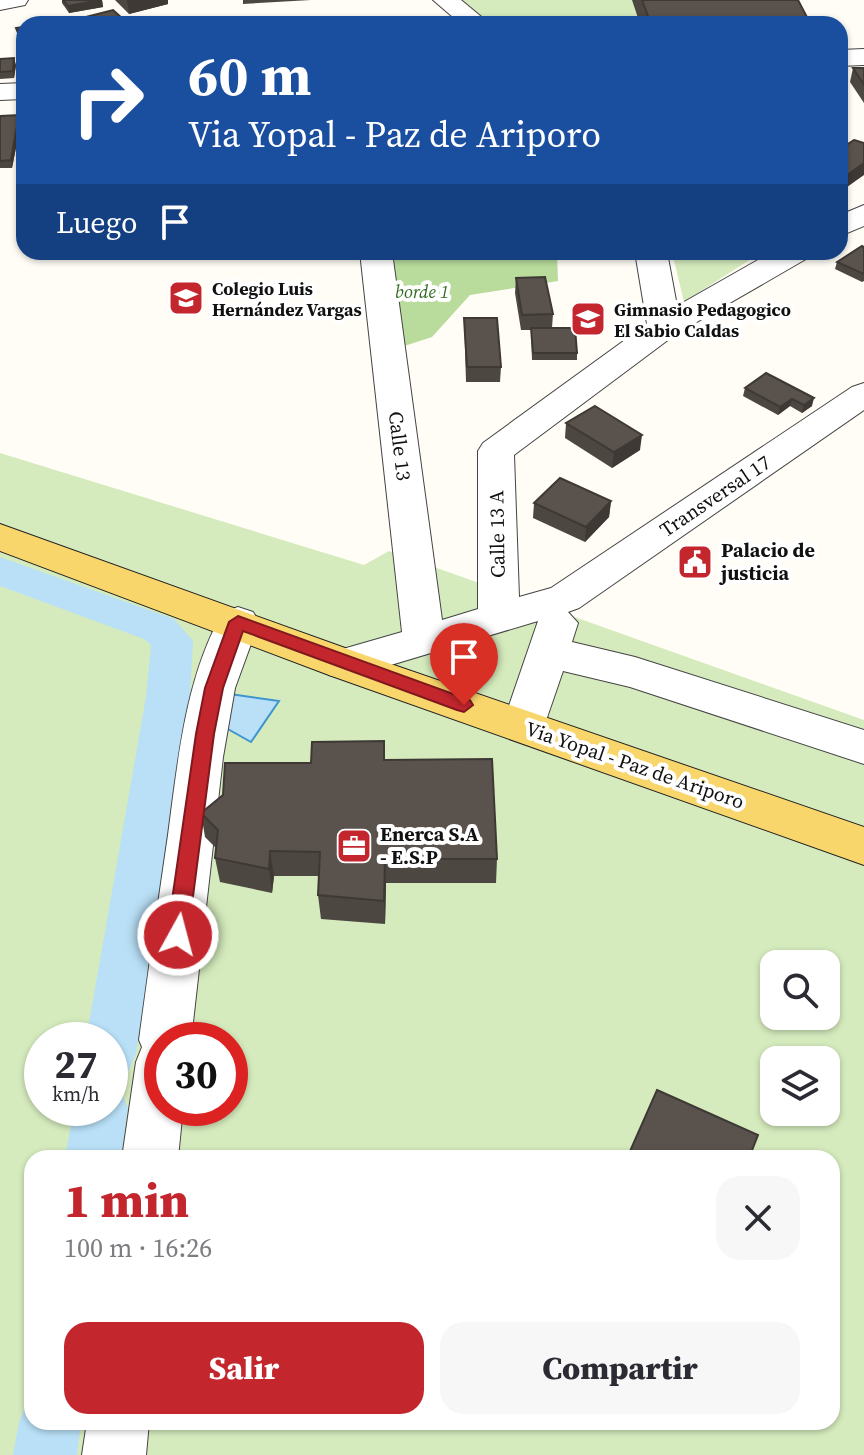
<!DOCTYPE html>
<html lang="es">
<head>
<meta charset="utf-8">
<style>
	:root { --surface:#fff; --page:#f7f7f7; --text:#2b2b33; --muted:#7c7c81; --accent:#c4262e }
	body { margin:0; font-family:"Source Serif 4",serif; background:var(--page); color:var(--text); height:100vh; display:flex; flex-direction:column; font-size:30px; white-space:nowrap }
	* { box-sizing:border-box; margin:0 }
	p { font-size:26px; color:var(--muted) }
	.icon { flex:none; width:44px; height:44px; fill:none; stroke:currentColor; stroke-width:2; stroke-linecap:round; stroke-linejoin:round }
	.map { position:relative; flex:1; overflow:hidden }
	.panel { position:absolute; left:24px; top:1150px; width:816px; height:280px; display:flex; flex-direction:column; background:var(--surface); border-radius:24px; box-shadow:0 2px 6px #0004 }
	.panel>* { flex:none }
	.hud { position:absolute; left:16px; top:16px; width:832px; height:244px; border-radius:24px; box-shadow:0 2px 6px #0004; background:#1a4fa0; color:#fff; overflow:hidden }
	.fabs { position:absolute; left:760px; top:950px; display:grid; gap:16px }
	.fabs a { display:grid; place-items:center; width:80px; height:80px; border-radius:16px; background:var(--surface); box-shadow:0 2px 6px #0004; font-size:40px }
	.speed { position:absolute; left:24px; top:1022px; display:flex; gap:16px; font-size:40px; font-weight:700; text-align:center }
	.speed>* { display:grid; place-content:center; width:104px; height:104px; border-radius:50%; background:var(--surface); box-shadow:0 2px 6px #0004; line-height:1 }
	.speed small { font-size:20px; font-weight:400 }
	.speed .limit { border:12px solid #d22; background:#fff; color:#111 }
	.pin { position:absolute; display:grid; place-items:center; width:68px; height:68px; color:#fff; margin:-82px -34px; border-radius:50% 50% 50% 0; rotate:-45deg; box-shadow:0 0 8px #0007 }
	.pin .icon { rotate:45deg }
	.me { position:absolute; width:88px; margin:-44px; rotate:7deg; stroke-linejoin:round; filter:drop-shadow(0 0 6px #0008) }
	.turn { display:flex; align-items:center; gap:28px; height:168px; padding:0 40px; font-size:36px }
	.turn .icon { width:104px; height:104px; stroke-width:2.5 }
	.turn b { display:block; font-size:56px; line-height:68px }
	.then { display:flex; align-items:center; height:76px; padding:0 40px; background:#0003; gap:16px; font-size:30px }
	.round { display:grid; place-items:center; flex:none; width:84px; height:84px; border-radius:24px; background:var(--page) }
	.headline { display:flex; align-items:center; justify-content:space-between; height:136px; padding:0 40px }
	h1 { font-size:48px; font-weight:800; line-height:60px; color:var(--accent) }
	.primary-button { display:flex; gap:16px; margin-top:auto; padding:16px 40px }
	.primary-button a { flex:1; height:92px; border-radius:24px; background:var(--accent); color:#fff; font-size:32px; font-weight:800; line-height:92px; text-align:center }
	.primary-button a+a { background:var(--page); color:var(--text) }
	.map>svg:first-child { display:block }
</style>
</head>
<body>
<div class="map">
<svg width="864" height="1455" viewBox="0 0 864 1455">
	<rect width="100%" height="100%" fill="#fffdf5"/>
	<g fill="#d5ebbd" fill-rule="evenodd">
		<polygon points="456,0 782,0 796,24 488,24"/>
		<polygon points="672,252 762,252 684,302"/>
		<path d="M0 453 364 565 389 551 864 720V1455H0ZM774 964H826V1016H774ZM42 1040H110V1108H42ZM162 1040H230V1108H162ZM774 1060H826V1112H774ZM32 1158H832V1422H32Z"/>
	</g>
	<polygon fill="#b9dc9c" points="379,252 557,252 558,281 470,295 432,337 392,350"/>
	<polygon fill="#b9e0f7" stroke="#3f96cf" stroke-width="2" points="230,694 279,701 251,742 226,728"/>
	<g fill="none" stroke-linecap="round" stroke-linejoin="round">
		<g fill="#b9e0f7" fill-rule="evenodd">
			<polygon points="0,557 174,619 193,641 190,697 136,1053 129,1070 110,1077 110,1040 86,1040 146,697 151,645 144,639 0,586"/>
			<polygon points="110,1086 120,1090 128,1108 121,1158 65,1158 74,1108 110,1108"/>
			<polygon points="32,1398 32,1422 81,1422 77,1455 13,1455 19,1422 28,1400"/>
		</g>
		<defs>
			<g id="minor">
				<polygon points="0,0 28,0 25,5 0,10"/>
				<polygon points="433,0 461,0 490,24 461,24"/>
				<polygon points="864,49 864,65 840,66 840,50"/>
				<polygon points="24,83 24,99 0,100 0,84"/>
				<polygon points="864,205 864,226 840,236 840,215"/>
				<polygon points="360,252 392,252 442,620 478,609 478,451 483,443 647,324 635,252 667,252 677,306 772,252 811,252 806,259 676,334 514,455 519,597 551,588 852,387 864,383 864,410 579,608 568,612 578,623 572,642 635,657 864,730 864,764 630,687 563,671 540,738 524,743 508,738 502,726 538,621 344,679 329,675 323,664 329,653 402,632"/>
				<path d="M238 607 253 612 259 622 235 688 223 757 191 1040H162V1108H183L178 1158H122L136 1062 142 1047 139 1040C148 972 158 903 168 835 178 761 185 678 223 612Z"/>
				<polygon points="87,1422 149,1422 146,1455 82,1455"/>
			</g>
			<polygon id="major" points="0,524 359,653 864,827 864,865 329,675 0,551"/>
		</defs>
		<use href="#minor" stroke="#444" stroke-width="2"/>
		<use href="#major" stroke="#222" stroke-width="2"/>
		<use href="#minor" fill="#fff" fill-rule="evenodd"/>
		<use href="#major" fill="#f9d66b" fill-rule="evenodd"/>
	</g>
	<g fill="#4d4742">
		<polygon points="62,0 102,0 103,7 69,13 62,3"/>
		<polygon points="115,0 168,0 168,4 129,14"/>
		<polygon points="243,0 311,0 243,4"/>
		<polygon points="632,0 798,0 809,21 808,24 640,24"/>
		<polygon points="0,59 16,65 14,78 0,79"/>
		<polygon points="853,68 864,68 864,103 850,82"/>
		<polygon points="0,116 21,122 12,168 0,168"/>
		<polygon points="864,247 864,281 862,282 835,269 837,262"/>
		<polygon points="516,278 553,314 552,328 577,353 577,360 532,360 531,330 521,330 515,293"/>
		<polygon points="464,318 501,367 500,382 466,382"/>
		<polygon points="766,373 812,406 802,413 790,406 778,415 743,396 745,388"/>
		<polygon points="566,423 640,450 612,468 565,438"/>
		<polygon points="611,501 609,517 585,542 533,518 534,503"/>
		<polygon points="384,760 497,859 496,883 386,883 385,924 321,919 318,895 319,876 274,876 272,893 220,882 215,858 216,848 205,837 201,813 311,763"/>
	</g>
	<g fill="#3f3936">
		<polygon points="102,0 103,7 69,13 68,6"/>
		<polygon points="127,0 168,0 168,4 129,14"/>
		<polygon points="124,20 124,24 107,24"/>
		<polygon points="14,58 16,65 14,78 13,71"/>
		<polygon points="19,115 21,122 12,168 11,160"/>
		<polygon points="864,163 864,175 840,192 840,180"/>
		<polygon points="814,398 812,406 802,413 804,405"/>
		<polygon points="792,399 790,406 778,415 780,407"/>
		<polygon points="642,435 640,450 612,468 614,452"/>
		<polygon points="611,501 609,517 585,542 586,527"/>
		<polygon points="270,851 274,876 272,893 269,869"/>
		<polygon points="385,859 386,883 385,924 384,901"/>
	</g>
	<g fill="#5a524d" stroke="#3f3936" stroke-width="2">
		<polygon points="63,0 101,0 68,6"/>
		<polygon points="642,0 798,0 809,21 651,24"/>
		<polygon points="113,10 124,20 107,24 79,24 74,20"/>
		<polygon points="248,20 248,24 207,24 207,22"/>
		<polygon points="24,27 24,47 16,28"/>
		<polygon points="14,58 13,71 0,72 0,59"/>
		<polygon points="853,68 864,68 864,85"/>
		<polygon points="19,115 11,160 0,161 0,116"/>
		<polygon points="854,140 864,143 864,163 840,180 840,149"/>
		<polygon points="862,246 864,247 864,274 837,262"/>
		<polygon points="545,277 553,314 522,315 516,278"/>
		<polygon points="464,318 497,318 501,367 467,367"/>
		<polygon points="531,328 575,328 577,353 533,353"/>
		<polygon points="766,373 814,398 804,405 792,399 780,407 745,388"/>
		<polygon points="595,406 642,435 614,452 566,423"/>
		<polygon points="560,478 611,501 586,527 534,503"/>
		<polygon points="384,741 384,760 492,759 497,859 385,859 384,901 318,895 320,852 270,851 269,869 215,858 218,830 201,813 223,795 225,763 311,763 312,742"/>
		<polygon points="657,1090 758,1135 749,1158 627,1158"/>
	</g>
	<polygon fill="#c4262e" stroke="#7f191e" stroke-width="2" points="238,616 470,700 473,705 464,712 457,710 243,631 223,688 214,734 188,935 185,941 178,944 170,941 167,935 196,734 205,688 229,622"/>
	<defs>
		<symbol id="school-square" viewBox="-11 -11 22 22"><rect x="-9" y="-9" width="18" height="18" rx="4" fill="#c4262e" stroke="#fff"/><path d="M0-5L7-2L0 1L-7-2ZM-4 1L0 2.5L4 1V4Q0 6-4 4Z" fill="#fff"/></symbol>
		<symbol id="civic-square" viewBox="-11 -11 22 22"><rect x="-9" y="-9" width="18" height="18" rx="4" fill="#c4262e" stroke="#fff"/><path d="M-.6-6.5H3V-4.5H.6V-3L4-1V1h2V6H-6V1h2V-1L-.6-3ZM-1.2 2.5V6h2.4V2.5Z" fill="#fff"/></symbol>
		<symbol id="office-square" viewBox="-11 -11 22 22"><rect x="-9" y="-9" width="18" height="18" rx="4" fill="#c4262e" stroke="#fff"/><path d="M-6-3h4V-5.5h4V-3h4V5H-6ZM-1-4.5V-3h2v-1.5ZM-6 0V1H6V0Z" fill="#fff"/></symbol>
	</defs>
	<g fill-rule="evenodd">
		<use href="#school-square" x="166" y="278" width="40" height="40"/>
		<use href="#school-square" x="568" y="299" width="40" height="40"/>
		<use href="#civic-square" x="675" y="542" width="40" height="40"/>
		<use href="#office-square" x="334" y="826" width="40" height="40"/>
	</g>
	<g text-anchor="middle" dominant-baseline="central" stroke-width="8" stroke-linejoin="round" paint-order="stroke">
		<g font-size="18" font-weight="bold" fill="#111" stroke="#fff" text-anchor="start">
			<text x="212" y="288">Colegio Luis<tspan x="212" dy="21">Hernández Vargas</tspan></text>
			<text x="614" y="309">Gimnasio Pedagogico<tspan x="614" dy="21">El Sabio Caldas</tspan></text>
		</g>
		<g font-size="18" font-style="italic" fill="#2f6b1f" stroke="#fff">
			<text x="422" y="291">borde 1</text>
		</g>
		<g font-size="20" fill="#111" stroke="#fff">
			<text transform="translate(400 446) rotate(83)">Calle 13</text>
			<text transform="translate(715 496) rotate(-34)">Transversal 17</text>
			<text transform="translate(497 534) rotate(-91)">Calle 13 A</text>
			<text transform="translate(635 765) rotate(19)">Via Yopal - Paz de Ariporo</text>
		</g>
		<g font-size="20" font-weight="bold" fill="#111" stroke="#fff" text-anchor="start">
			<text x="721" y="550">Palacio de<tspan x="721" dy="23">justicia</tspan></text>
			<text x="380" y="834">Enerca S.A<tspan x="380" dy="23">- E.S.P</tspan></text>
		</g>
	</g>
</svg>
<div class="fabs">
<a><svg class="icon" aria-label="search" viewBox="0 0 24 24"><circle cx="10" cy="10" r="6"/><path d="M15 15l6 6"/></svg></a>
<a><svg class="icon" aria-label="layers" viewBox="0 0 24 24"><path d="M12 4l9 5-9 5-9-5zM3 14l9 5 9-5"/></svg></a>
</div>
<div class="speed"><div>27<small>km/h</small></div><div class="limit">30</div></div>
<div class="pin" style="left:464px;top:705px;background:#d93025"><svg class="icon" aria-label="arrive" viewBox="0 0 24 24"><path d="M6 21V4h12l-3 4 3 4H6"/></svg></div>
<svg class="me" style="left:178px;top:935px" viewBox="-20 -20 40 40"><circle r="17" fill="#c4262e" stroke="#fff" stroke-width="3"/><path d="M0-11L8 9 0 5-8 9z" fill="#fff"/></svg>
<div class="hud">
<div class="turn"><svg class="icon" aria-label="right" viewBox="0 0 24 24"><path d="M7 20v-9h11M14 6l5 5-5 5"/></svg><div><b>60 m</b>Via Yopal - Paz de Ariporo</div></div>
<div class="then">Luego<svg class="icon" aria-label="arrive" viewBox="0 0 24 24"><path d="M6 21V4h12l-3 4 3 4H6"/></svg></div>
</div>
<section class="panel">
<div class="headline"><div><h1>1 min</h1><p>100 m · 16:26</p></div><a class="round"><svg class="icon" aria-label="close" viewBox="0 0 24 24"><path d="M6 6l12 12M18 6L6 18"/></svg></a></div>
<div class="primary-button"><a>Salir</a><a>Compartir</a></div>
</section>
</div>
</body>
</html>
